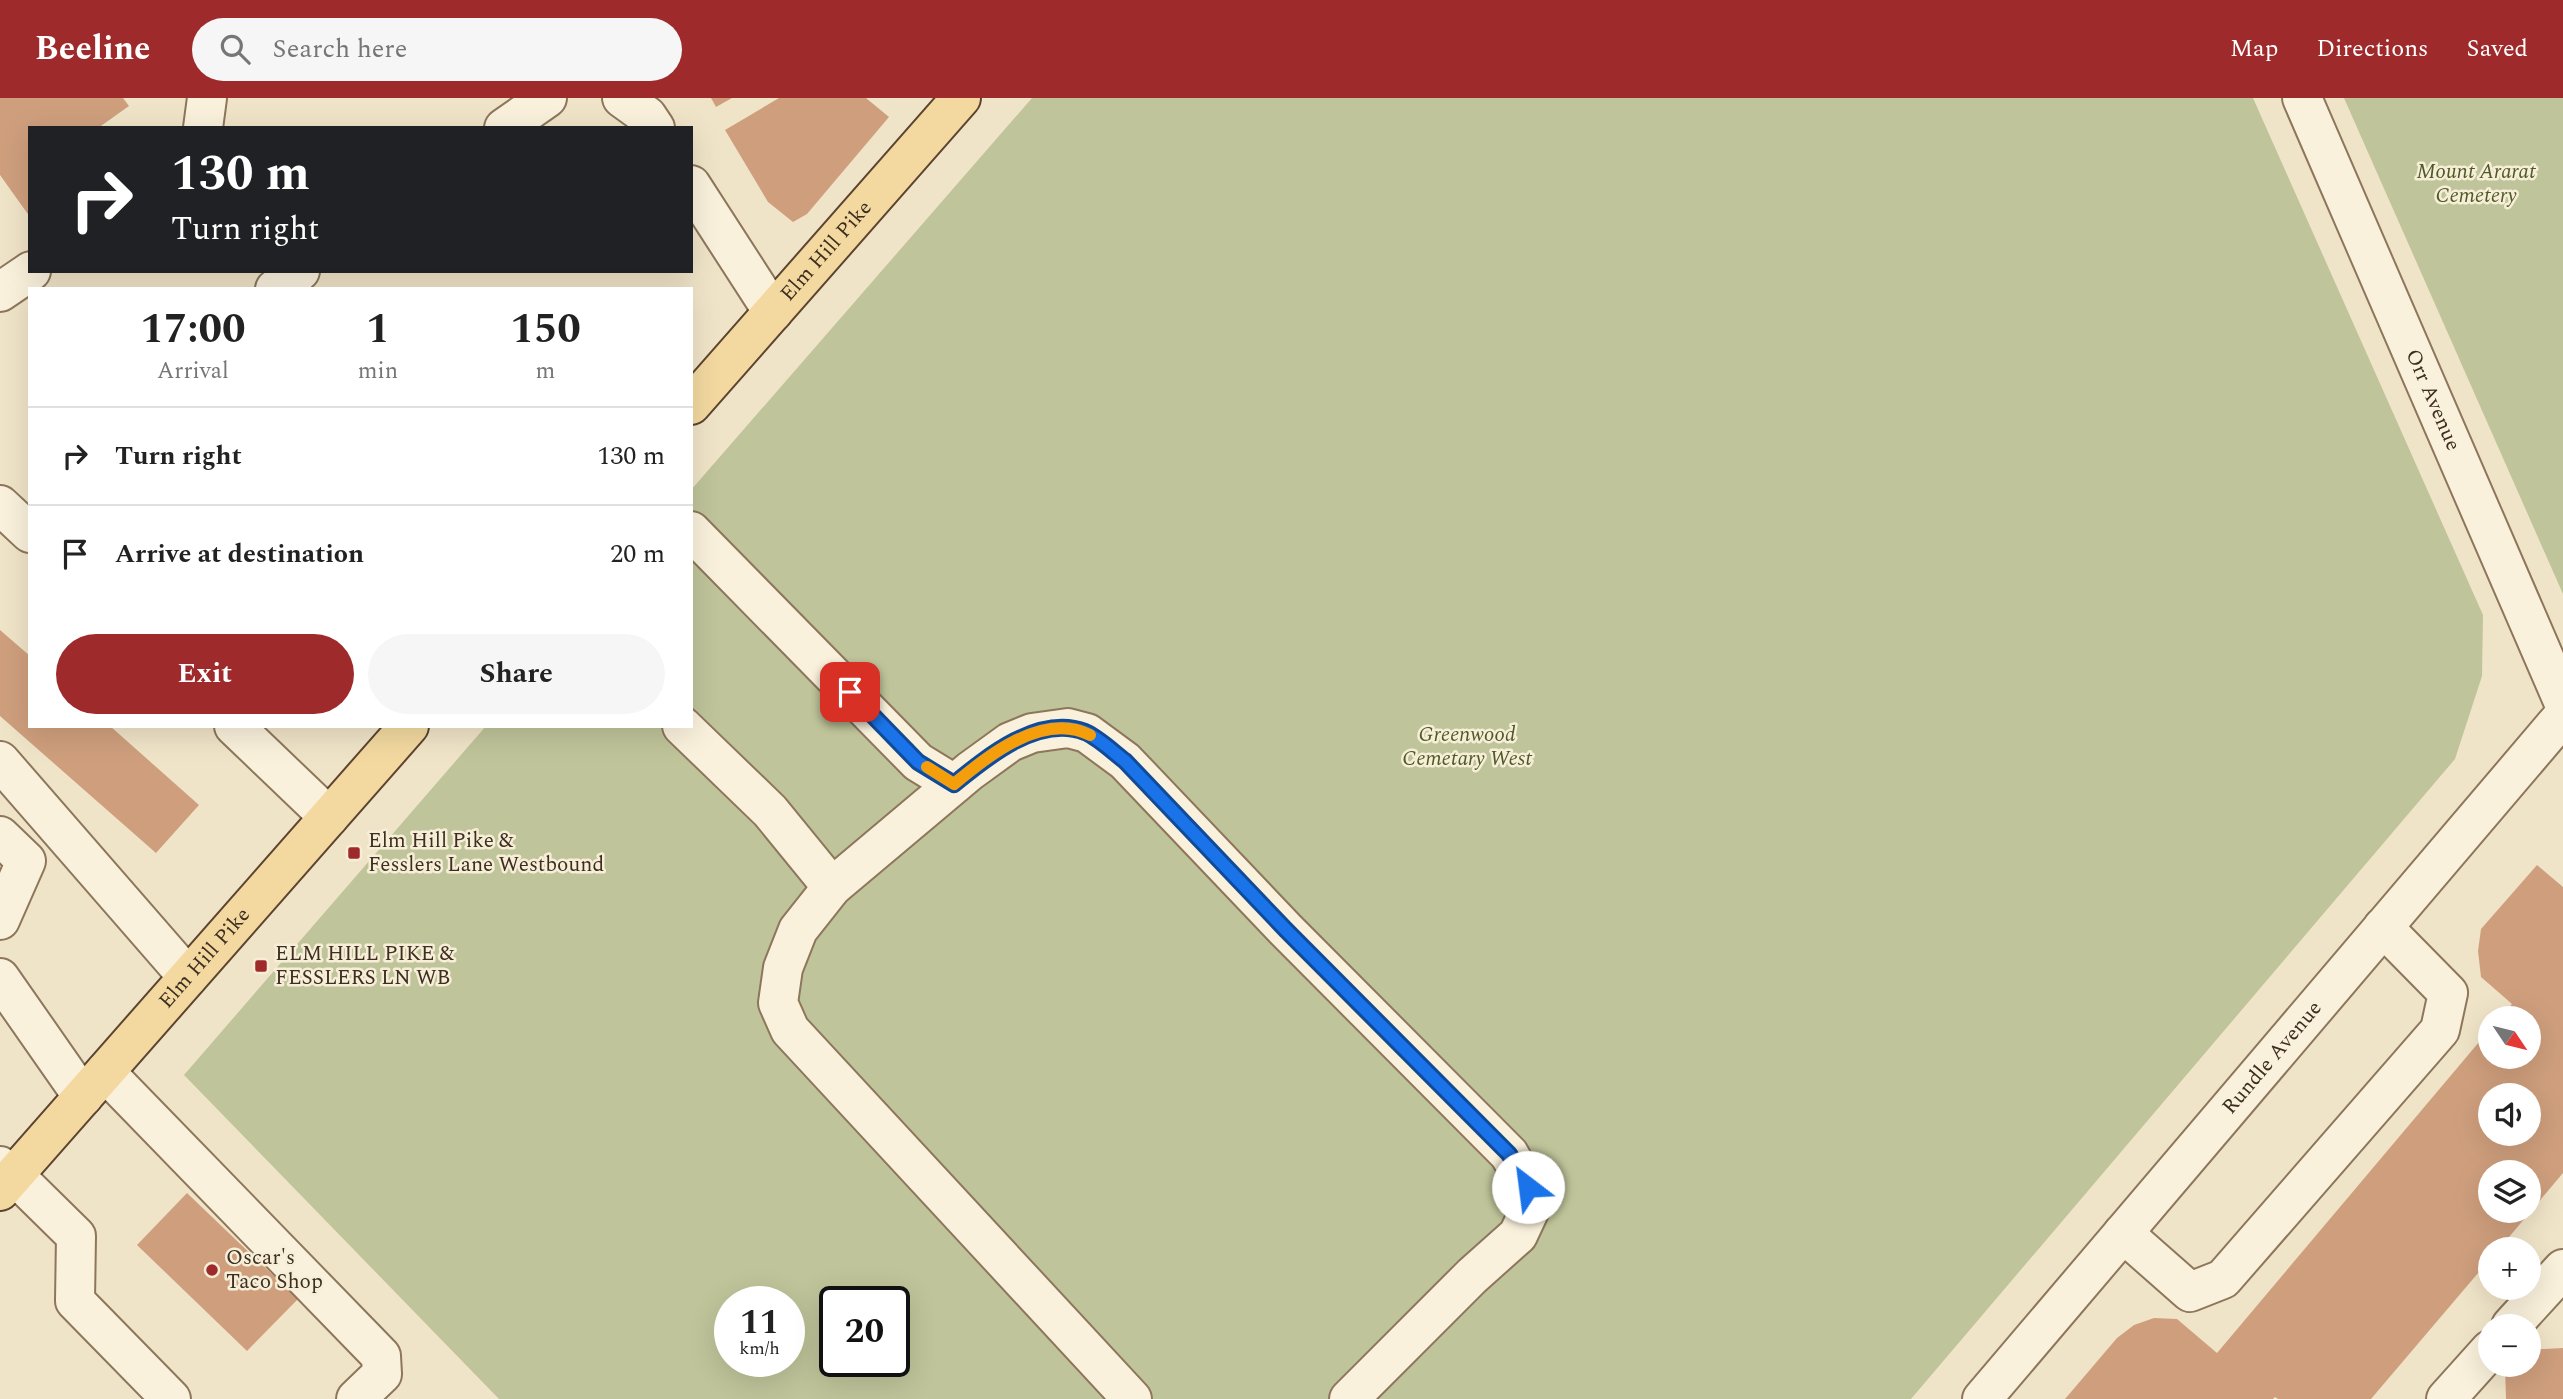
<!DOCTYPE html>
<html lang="en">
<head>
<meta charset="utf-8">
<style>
	:root { --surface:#fff; --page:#f6f6f6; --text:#222; --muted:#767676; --line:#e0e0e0; --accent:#9e2a2b }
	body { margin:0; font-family:Spectral,serif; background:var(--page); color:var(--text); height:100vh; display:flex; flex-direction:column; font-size:26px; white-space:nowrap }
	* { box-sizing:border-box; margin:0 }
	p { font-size:23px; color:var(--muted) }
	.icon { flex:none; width:38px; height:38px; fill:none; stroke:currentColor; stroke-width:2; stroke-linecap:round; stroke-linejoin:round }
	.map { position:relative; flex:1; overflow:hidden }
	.sheet { position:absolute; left:28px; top:189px; width:665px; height:441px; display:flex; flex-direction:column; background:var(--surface); border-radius:0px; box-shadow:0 7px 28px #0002 }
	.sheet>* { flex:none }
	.guide { position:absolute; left:28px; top:28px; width:665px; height:147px; border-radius:0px; box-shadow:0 7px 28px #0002; background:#202124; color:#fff; overflow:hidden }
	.needle { width:46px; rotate:125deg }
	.tools { position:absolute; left:2478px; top:908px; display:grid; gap:14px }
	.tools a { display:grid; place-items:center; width:63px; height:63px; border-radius:50%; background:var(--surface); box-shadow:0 7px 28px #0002; font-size:35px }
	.speed { position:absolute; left:714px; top:1188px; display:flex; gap:14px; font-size:35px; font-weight:700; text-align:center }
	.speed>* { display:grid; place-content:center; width:91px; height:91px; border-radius:50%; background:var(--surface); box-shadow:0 7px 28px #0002; line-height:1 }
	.speed small { font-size:18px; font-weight:400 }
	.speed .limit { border:4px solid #111; border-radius:10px; background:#fff; color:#111 }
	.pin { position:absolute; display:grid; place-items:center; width:60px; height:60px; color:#fff; margin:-30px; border-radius:14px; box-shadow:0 4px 10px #0006 }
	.me { position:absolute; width:77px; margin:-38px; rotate:330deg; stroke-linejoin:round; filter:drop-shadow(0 0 5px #0008) }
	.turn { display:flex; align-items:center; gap:24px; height:147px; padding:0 28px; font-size:32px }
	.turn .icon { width:91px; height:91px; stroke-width:2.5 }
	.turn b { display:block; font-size:49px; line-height:60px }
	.eta { display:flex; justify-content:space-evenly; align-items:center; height:119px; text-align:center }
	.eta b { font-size:42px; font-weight:700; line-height:49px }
	.button { display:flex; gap:14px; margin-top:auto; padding:14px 28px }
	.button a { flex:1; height:80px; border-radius:42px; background:var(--accent); color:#fff; font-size:28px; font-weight:700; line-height:80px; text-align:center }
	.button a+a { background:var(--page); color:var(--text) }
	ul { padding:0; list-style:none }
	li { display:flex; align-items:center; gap:21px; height:98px; padding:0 28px; border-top:2px solid var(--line) }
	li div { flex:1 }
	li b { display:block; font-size:26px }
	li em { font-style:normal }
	header { display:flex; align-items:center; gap:42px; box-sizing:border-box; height:98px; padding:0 35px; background:var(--accent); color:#fff }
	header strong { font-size:33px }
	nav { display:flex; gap:38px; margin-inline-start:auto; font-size:24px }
	.search { width:490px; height:63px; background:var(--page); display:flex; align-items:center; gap:18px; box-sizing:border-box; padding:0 24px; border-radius:38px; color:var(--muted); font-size:26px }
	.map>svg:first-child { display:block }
</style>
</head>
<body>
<header>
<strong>Beeline</strong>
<div class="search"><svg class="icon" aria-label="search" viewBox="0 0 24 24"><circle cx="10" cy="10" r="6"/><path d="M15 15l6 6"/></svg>Search here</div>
<nav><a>Map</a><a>Directions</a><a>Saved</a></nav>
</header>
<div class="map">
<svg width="2563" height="1301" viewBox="0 0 2563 1301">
	<rect width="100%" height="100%" fill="#f0e4c8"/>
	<g fill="#bfc49a" fill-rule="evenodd">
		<path d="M1032 0H2253L2483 517 2482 578 2455 661 1911 1301H499L184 977 486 628H691V392ZM730 1204H789V1264H730ZM835 1204H894V1264H835Z"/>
		<polygon points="2344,0 2563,0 2563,496"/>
	</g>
	<g fill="#cf9f7d" fill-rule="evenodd">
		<polygon points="0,0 123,0 129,8 98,30 30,30 30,119 0,77"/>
		<polygon points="711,0 732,0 716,9"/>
		<polygon points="779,0 866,0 889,19 807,116 793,124 768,104 725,32"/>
		<polygon points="0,532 30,558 30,628 110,628 199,707 156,755 0,618"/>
		<path d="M2537 767 2563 789V1075L2498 1152H2490V1161L2371 1301H2278L2275 1299 2273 1301H2065L2117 1240 2134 1227 2154 1220 2177 1221 2217 1255 2490 931V959H2529V920H2500L2512 906 2481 879 2478 853 2481 831ZM2490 998H2529V1036H2490ZM2490 1074H2529V1113H2490Z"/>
		<polygon points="187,1095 298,1201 247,1253 137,1147"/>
		<polygon points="2563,1250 2563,1301 2506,1301 2505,1267 2529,1267 2529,1252"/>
	</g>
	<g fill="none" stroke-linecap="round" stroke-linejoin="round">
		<defs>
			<g id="minor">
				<polyline points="622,0 647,18 655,30"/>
				<path id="s1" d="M2302 0 2563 603"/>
				<polyline points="203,30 207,0"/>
				<polyline points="504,30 547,0"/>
				<polyline points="691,87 773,214"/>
				<polyline points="275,191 300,173"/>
				<polyline points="0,194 31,173"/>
				<polyline points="0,407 30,435"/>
				<polyline points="691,433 918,664 954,686"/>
				<polyline points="234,628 329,719"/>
				<polyline points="682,628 770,713 832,789"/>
				<polyline points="0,663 188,879"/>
				<polyline points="0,738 26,763 0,822"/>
				<polyline points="0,880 83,999"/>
				<polyline points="105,974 381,1258 382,1276 356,1301"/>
				<polyline points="0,1068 14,1077 76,1138 75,1203 171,1301"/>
				<polyline points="2123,1135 2190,1194 2223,1181 2440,932 2448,895 2383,829"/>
				<polyline points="2511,1228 2563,1171"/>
				<polyline points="1132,1301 790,932 778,905 783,870 798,832 832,789 970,673 1010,644 1032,635 1068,630 1087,635 1125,663 1286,832 1509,1056 1528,1089 1532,1107 1518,1137 1472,1178 1349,1301"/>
				<path id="s2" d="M1982 1301 2563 618"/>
				<polyline points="2446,1301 2490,1252"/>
			</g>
			<g id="major">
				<path id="s3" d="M691 307 961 0"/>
				<path id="s4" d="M0 1093 409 628"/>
			</g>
		</defs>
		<use href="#minor" stroke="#8d765c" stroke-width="42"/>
		<use href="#major" stroke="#5b4430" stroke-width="42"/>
		<use href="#minor" stroke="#faf1dc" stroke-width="38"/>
		<use href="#major" stroke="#f3d9a0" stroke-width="38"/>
	</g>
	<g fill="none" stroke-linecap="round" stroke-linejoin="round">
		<defs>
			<path id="route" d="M850 594 918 664 954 686C987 659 1039 616 1085 634 1099 640 1113 654 1125 663L1286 832 1509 1056 1528 1089"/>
		</defs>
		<use href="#route" stroke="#114b97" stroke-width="18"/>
		<use href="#route" stroke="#1a73e8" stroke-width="12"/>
		<path stroke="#f59e0b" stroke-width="12" d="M927 669 954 686C988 658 1043 613 1090 637"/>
	</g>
	<g fill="#9e2a2b" stroke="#f7eed8" stroke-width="2.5">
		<rect x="347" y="748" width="14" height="14" rx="3.5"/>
		<rect x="254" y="861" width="14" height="14" rx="3.5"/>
		<circle cx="212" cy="1172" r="7"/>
	</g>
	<g text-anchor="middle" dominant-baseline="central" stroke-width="5" stroke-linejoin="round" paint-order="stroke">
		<g font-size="21" font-style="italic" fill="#4d5a26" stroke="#f7eed8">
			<text x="2476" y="74">Mount Ararat<tspan x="2476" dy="24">Cemetery</tspan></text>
			<text x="1467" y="637">Greenwood<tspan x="1467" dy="24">Cemetary West</tspan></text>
		</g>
		<g font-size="21" fill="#3d2e20" stroke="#f7eed8">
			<text stroke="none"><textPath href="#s3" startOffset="205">Elm Hill Pike</textPath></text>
			<text stroke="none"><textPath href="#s1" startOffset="329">Orr Avenue</textPath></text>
			<text stroke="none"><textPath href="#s4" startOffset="310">Elm Hill Pike</textPath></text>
			<text stroke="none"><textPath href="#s2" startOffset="448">Rundle Avenue</textPath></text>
		</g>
		<g font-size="21" fill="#3d2e20" stroke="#f7eed8" text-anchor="start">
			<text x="368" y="743">Elm Hill Pike &amp;<tspan x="368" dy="24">Fesslers Lane Westbound</tspan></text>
			<text x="275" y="856">ELM HILL PIKE &amp;<tspan x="275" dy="24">FESSLERS LN WB</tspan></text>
			<text x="226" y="1160">Oscar's<tspan x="226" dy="24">Taco Shop</tspan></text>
		</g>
	</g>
</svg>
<div class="tools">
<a><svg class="needle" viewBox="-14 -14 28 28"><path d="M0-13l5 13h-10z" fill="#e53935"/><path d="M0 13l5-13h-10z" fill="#767676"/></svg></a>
<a><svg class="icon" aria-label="sound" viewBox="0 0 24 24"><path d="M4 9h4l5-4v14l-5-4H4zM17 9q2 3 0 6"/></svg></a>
<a><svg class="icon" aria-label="layers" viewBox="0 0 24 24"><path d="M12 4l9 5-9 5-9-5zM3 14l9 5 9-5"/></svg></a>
<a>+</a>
<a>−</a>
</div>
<div class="speed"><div>11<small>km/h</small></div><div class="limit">20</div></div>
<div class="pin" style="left:850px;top:594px;background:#d93025"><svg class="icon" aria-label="arrive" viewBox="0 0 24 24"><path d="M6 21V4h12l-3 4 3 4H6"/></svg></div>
<svg class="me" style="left:1528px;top:1089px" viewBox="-20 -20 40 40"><circle r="19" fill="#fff"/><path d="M0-13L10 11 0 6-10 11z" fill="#1a73e8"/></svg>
<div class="guide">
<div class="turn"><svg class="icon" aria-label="right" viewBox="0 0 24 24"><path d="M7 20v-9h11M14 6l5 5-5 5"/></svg><div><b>130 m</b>Turn right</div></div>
</div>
<section class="sheet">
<div class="eta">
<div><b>17:00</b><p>Arrival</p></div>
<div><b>1</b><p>min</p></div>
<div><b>150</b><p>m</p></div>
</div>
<ul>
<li><svg class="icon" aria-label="right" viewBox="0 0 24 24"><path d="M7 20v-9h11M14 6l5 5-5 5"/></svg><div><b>Turn right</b></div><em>130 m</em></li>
<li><svg class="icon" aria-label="arrive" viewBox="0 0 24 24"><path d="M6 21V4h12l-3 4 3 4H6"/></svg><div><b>Arrive at destination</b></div><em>20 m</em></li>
</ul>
<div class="button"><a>Exit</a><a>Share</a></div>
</section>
</div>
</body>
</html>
